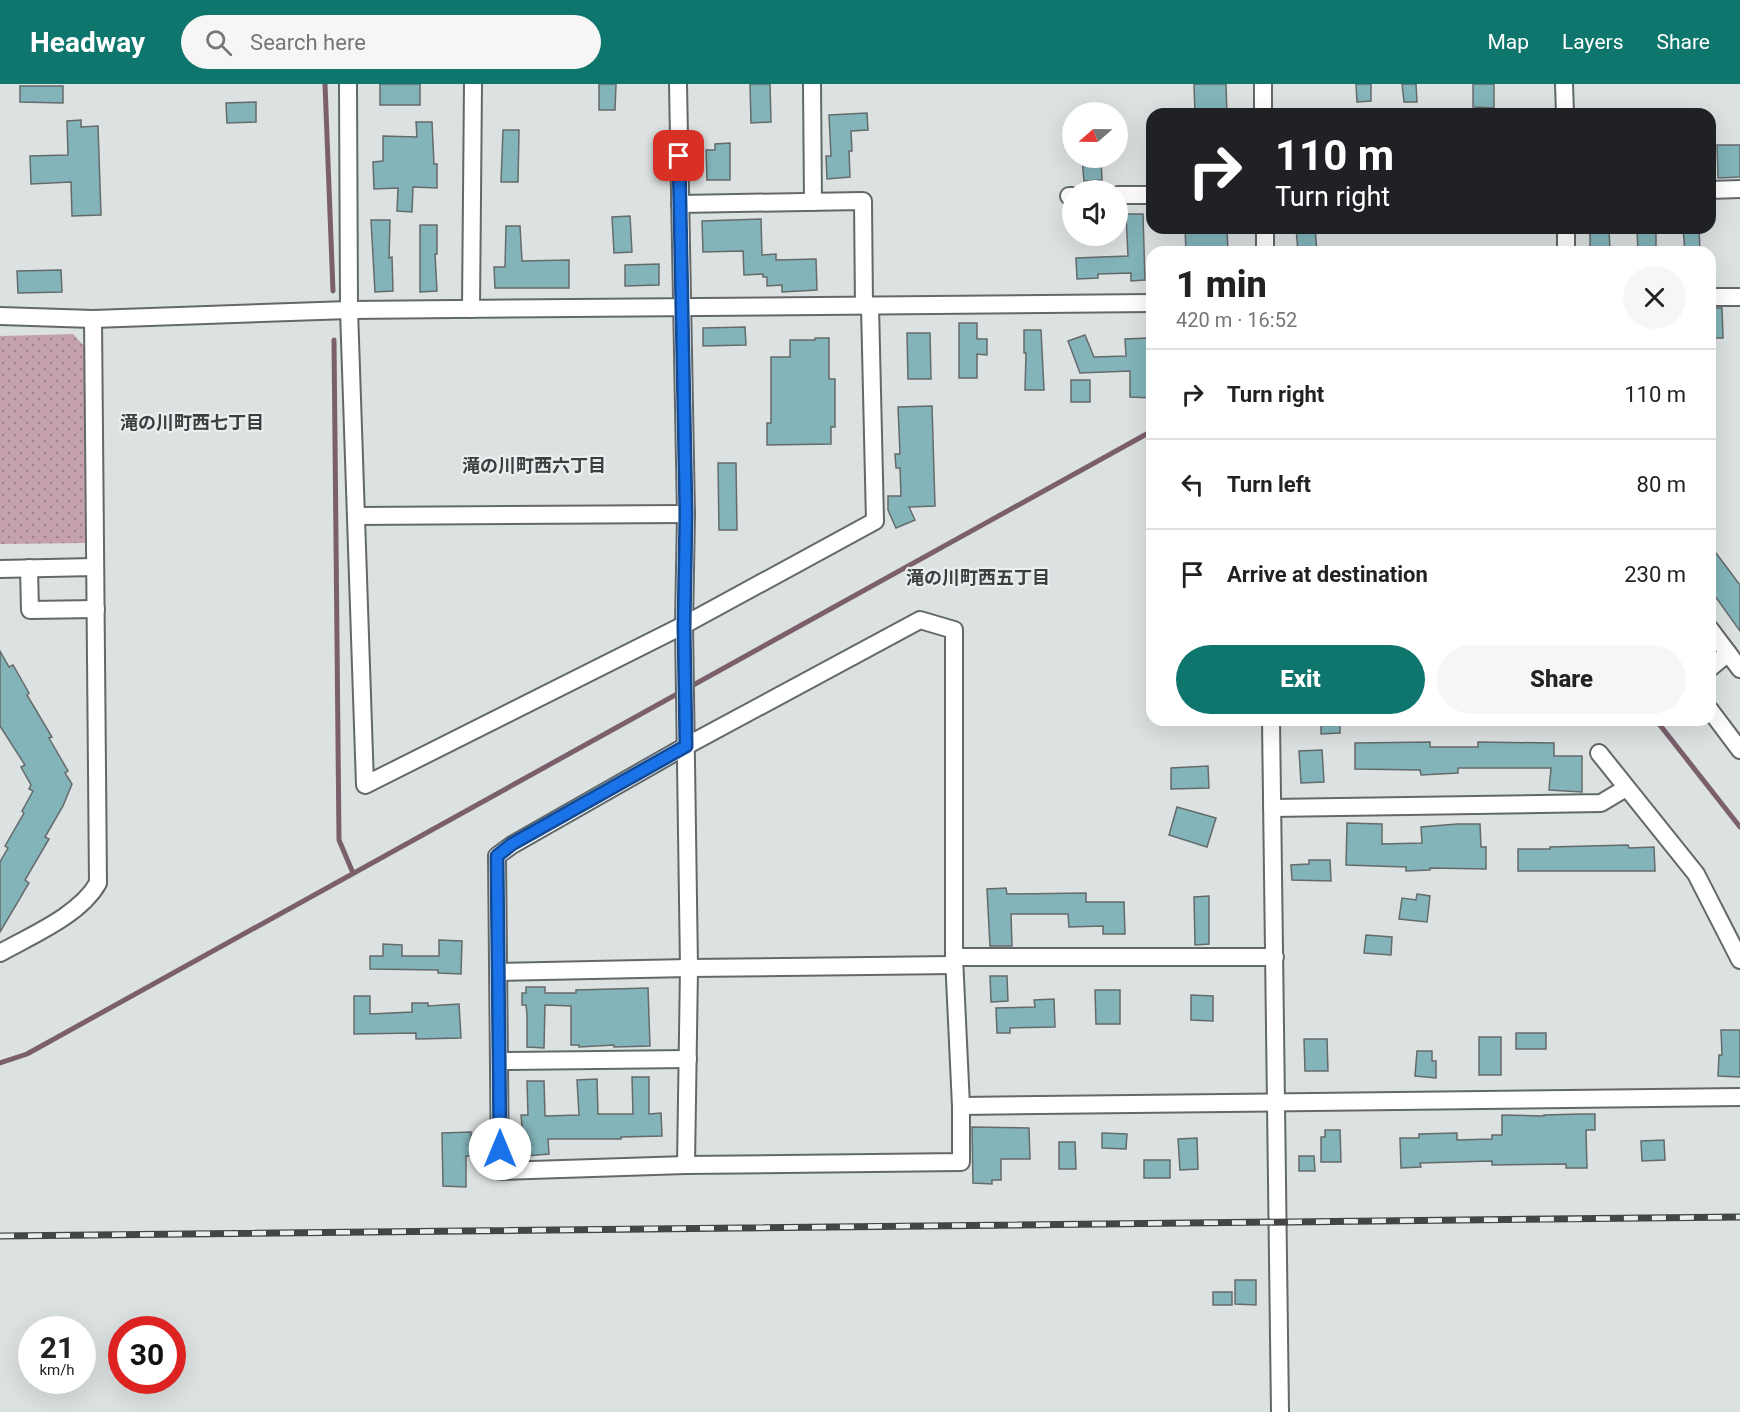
<!DOCTYPE html>
<html lang="en">
<head>
<meta charset="utf-8">
<style>
	:root { --surface:#fff; --page:#f6f6f6; --text:#222; --muted:#767676; --line:#e0e0e0; --accent:#0f766e }
	body { margin:0; font-family:Roboto,"Noto Sans JP",sans-serif; background:var(--page); color:var(--text); height:100vh; display:flex; flex-direction:column; font-size:22px; white-space:nowrap }
	* { box-sizing:border-box; margin:0 }
	p { font-size:20px; color:var(--muted) }
	.icon { flex:none; width:33px; height:33px; fill:none; stroke:currentColor; stroke-width:2; stroke-linecap:round; stroke-linejoin:round }
	.map { position:relative; flex:1; overflow:hidden }
	.sheet { position:absolute; left:1146px; top:162px; width:570px; height:480px; display:flex; flex-direction:column; background:var(--surface); border-radius:18px; box-shadow:0 6px 24px #0002 }
	.sheet>* { flex:none }
	.top-card { position:absolute; left:1146px; top:24px; width:570px; height:126px; border-radius:18px; box-shadow:0 6px 24px #0002; background:#202124; color:#fff; overflow:hidden }
	.needle { width:39px; rotate:250deg }
	.controls { position:absolute; left:1062px; top:18px; display:grid; gap:12px }
	.controls a { display:grid; place-items:center; width:66px; height:66px; border-radius:50%; background:var(--surface); box-shadow:0 6px 24px #0002; font-size:30px }
	.speed { position:absolute; left:18px; top:1232px; display:flex; gap:12px; font-size:30px; font-weight:700; text-align:center }
	.speed>* { display:grid; place-content:center; width:78px; height:78px; border-radius:50%; background:var(--surface); box-shadow:0 6px 24px #0002; line-height:1 }
	.speed small { font-size:15px; font-weight:400 }
	.speed .limit { border:9px solid #d22; background:#fff; color:#111 }
	.pin { position:absolute; display:grid; place-items:center; width:51px; height:51px; color:#fff; margin:-26px; border-radius:12px; box-shadow:0 3px 9px #0006 }
	.me { position:absolute; width:66px; margin:-33px; rotate:0deg; stroke-linejoin:round; filter:drop-shadow(0 0 4px #0008) }
	.turn { display:flex; align-items:center; gap:21px; height:126px; padding:0 30px; font-size:27px }
	.turn .icon { width:78px; height:78px; stroke-width:2.5 }
	.turn b { display:block; font-size:42px; line-height:51px }
	.round { display:grid; place-items:center; flex:none; width:63px; height:63px; border-radius:32px; background:var(--page) }
	.overview { display:flex; align-items:center; justify-content:space-between; height:102px; padding:0 30px }
	h1 { font-size:36px; font-weight:800; line-height:45px }
	.action { display:flex; gap:12px; margin-top:auto; padding:12px 30px }
	.action a { flex:1; height:69px; border-radius:36px; background:var(--accent); color:#fff; font-size:24px; font-weight:800; line-height:69px; text-align:center }
	.action a+a { background:var(--page); color:var(--text) }
	ul { padding:0; list-style:none }
	li { display:flex; align-items:center; gap:18px; height:90px; padding:0 30px; border-top:2px solid var(--line) }
	li div { flex:1 }
	li b { display:block; font-size:22px }
	li em { font-style:normal }
	header { display:flex; align-items:center; gap:36px; box-sizing:border-box; height:84px; padding:0 30px; background:var(--accent); color:#fff }
	header strong { font-size:28px }
	nav { display:flex; gap:33px; margin-inline-start:auto; font-size:21px }
	.search { width:420px; height:54px; background:var(--page); display:flex; align-items:center; gap:15px; box-sizing:border-box; padding:0 21px; border-radius:33px; color:var(--muted); font-size:22px }
	.map>svg:first-child { display:block }
</style>
</head>
<body>
<header>
<strong>Headway</strong>
<div class="search"><svg class="icon" aria-label="search" viewBox="0 0 24 24"><circle cx="10" cy="10" r="6"/><path d="M15 15l6 6"/></svg>Search here</div>
<nav><a>Map</a><a>Layers</a><a>Share</a></nav>
</header>
<div class="map">
<svg width="1740" height="1328" viewBox="0 0 1740 1328">
	<defs>
		<pattern id="grass-dots" width="8" height="8" patternUnits="userSpaceOnUse" patternTransform="scale(1.5)"><rect width="8" height="8" fill="#c5a1b0"/><path d="M2 2h.1M6 6h.1" fill="none" stroke="#a0838f" stroke-width="1.8" stroke-linecap="round"/></pattern>
	</defs>
	<rect width="100%" height="100%" fill="#dce1e2"/>
	<polygon fill="url(#grass-dots)" points="73,250 84,262 85,459 0,460 0,252"/>
	<g fill="none" stroke-linecap="round" stroke-linejoin="round">
		<g stroke="#7b606c" stroke-width="5">
			<polyline points="325,0 333,207"/>
			<polyline points="334,256 339,756 353,789"/>
			<polyline points="1656,636 1740,743"/>
			<polyline points="0,979 27,970 1152,347"/>
		</g>
	</g>
	<g fill="#82b4ba" stroke="#656a6a" stroke-width="1.5">
		<rect x="380" y="0" width="40" height="21"/>
		<polygon points="599,0 616,0 615,26 599,26"/>
		<polygon points="750,0 770,0 771,38 751,39"/>
		<polygon points="1194,0 1226,0 1227,30 1195,30"/>
		<polygon points="1356,0 1371,0 1371,17 1357,18"/>
		<polygon points="1402,0 1416,0 1417,18 1404,18"/>
		<polygon points="1473,0 1494,0 1494,24 1473,23"/>
		<polygon points="20,2 63,2 63,19 20,18"/>
		<polygon points="256,18 256,38 227,39 226,19"/>
		<polygon points="867,29 868,46 851,47 852,67 849,67 850,93 827,95 826,72 831,72 829,31"/>
		<polygon points="81,36 81,43 98,42 101,131 72,132 71,98 31,100 30,72 68,71 67,37"/>
		<polygon points="416,38 432,38 434,80 437,80 437,104 413,103 412,128 397,127 398,104 374,105 373,78 383,77 383,52 417,53"/>
		<polygon points="503,46 519,46 518,98 501,98"/>
		<polygon points="730,59 730,96 707,96 706,66 715,66 715,60"/>
		<polygon points="1717,61 1740,61 1740,93 1718,94"/>
		<polygon points="1082,74 1101,74 1102,96 1084,97"/>
		<polygon points="1126,130 1143,130 1145,196 1131,197 1131,189 1098,190 1098,194 1077,195 1076,174 1128,172"/>
		<polygon points="630,132 632,168 614,169 612,133"/>
		<polygon points="761,135 762,171 776,170 776,176 816,175 817,206 782,208 782,201 767,202 767,193 763,193 763,190 744,191 743,167 703,168 702,137"/>
		<polygon points="371,136 390,136 389,174 392,173 393,207 375,208"/>
		<polygon points="420,141 437,141 437,170 435,170 437,207 420,208"/>
		<polygon points="506,142 520,142 522,177 569,176 569,204 495,204 494,183 505,183"/>
		<polygon points="1185,144 1227,144 1228,168 1186,168"/>
		<polygon points="1296,144 1315,144 1317,168 1298,168"/>
		<polygon points="1590,144 1609,144 1610,168 1590,168"/>
		<polygon points="1637,144 1656,144 1656,168 1638,168"/>
		<polygon points="1683,144 1699,144 1700,168 1685,168"/>
		<polygon points="659,180 659,201 625,202 625,181"/>
		<polygon points="61,186 62,208 18,209 17,187"/>
		<polygon points="1710,224 1722,224 1723,254 1710,254"/>
		<polygon points="959,239 977,239 977,255 987,255 987,271 977,270 977,294 959,294"/>
		<polygon points="745,243 746,261 703,262 703,244"/>
		<polygon points="1024,246 1041,246 1044,306 1025,306 1026,269 1024,269"/>
		<polygon points="907,249 930,249 931,295 908,295"/>
		<polygon points="1085,251 1094,273 1126,272 1125,255 1147,254 1149,286 1152,287 1152,314 1130,313 1130,287 1080,289 1068,257"/>
		<polygon points="815,254 829,254 829,295 835,295 835,343 831,343 831,360 767,361 767,339 771,339 771,273 790,273 790,256 815,256"/>
		<rect x="1071" y="296" width="19" height="22"/>
		<polygon points="932,322 935,422 909,423 915,436 896,444 888,426 888,412 901,412 900,384 896,384 895,370 900,370 898,323"/>
		<polygon points="718,379 736,379 737,446 719,446"/>
		<polygon points="1710,461 1740,501 1740,547 1710,505"/>
		<polygon points="0,567 9,583 13,581 29,609 27,611 52,653 49,654 68,687 65,689 72,700 63,722 45,753 49,755 25,796 29,799 0,848 0,778 8,764 5,762 24,729 22,727 33,707 29,705 31,701 21,683 25,681 0,642"/>
		<polygon points="1321,636 1340,636 1340,649 1321,650"/>
		<polygon points="1430,658 1430,663 1478,663 1478,658 1554,659 1554,672 1582,672 1582,708 1549,706 1551,684 1458,684 1458,689 1421,691 1420,686 1355,685 1355,659"/>
		<polygon points="1322,666 1324,698 1301,699 1299,667"/>
		<polygon points="1208,682 1209,704 1171,705 1171,684"/>
		<polygon points="1177,723 1216,734 1207,763 1169,751"/>
		<polygon points="1347,739 1382,740 1382,760 1422,759 1421,743 1457,740 1480,740 1481,763 1486,763 1486,785 1430,784 1430,786 1406,787 1406,783 1346,781"/>
		<polygon points="1628,761 1629,764 1654,763 1655,787 1518,787 1518,765 1550,765 1550,763"/>
		<polygon points="1309,776 1330,776 1331,797 1292,796 1291,781 1309,780"/>
		<polygon points="1006,804 1007,810 1086,809 1086,818 1124,818 1125,850 1103,850 1103,842 1069,843 1068,830 1011,830 1012,862 990,862 987,805"/>
		<polygon points="1417,810 1430,812 1427,838 1399,835 1402,814 1416,816"/>
		<polygon points="1209,812 1209,860 1195,861 1194,813"/>
		<polygon points="1366,851 1392,853 1391,871 1364,869"/>
		<polygon points="439,856 462,857 461,890 438,889 438,886 370,885 370,872 383,872 383,860 402,861 402,872 439,872"/>
		<polygon points="990,892 1007,892 1008,917 991,918"/>
		<polygon points="526,903 545,903 545,909 576,909 576,906 648,904 650,962 614,963 614,961 579,963 579,961 571,961 571,922 545,921 544,964 527,963 527,930 526,921 522,921 522,909 526,909"/>
		<polygon points="1095,906 1120,906 1120,940 1096,940"/>
		<polygon points="1191,911 1213,912 1213,937 1191,936"/>
		<polygon points="354,912 370,912 370,930 412,928 412,919 428,919 428,922 459,920 461,954 416,955 416,949 354,950"/>
		<polygon points="1054,915 1055,943 1010,944 1010,949 997,949 996,924 1035,923 1034,916"/>
		<polygon points="1721,946 1740,946 1740,993 1718,992 1719,971 1722,971"/>
		<rect x="1516" y="949" width="30" height="16"/>
		<rect x="1479" y="953" width="22" height="38"/>
		<polygon points="1304,955 1327,955 1328,987 1305,987"/>
		<polygon points="1417,967 1432,967 1432,977 1436,977 1436,994 1415,992"/>
		<polygon points="632,993 649,993 649,1030 661,1029 662,1052 621,1053 621,1055 548,1055 549,1070 526,1072 526,1053 523,1053 521,1031 528,1031 527,997 544,997 545,1032 579,1031 577,996 597,995 598,1030 633,1030"/>
		<polygon points="1580,1030 1595,1030 1595,1046 1586,1046 1587,1084 1566,1084 1566,1080 1492,1081 1492,1077 1420,1079 1421,1083 1401,1084 1400,1054 1419,1054 1419,1050 1457,1049 1457,1056 1492,1055 1492,1051 1502,1051 1502,1031 1544,1032 1544,1031"/>
		<polygon points="972,1043 1029,1044 1030,1075 1001,1075 1001,1096 992,1096 992,1100 973,1099"/>
		<polygon points="1325,1046 1340,1046 1341,1078 1321,1078 1321,1053 1325,1053"/>
		<polygon points="471,1048 471,1072 466,1072 466,1103 443,1102 442,1049"/>
		<polygon points="1102,1049 1127,1050 1126,1065 1102,1064"/>
		<polygon points="1197,1054 1198,1085 1180,1086 1178,1055"/>
		<polygon points="1664,1056 1665,1076 1642,1077 1641,1057"/>
		<polygon points="1059,1058 1075,1058 1076,1085 1059,1085"/>
		<polygon points="1299,1072 1314,1072 1315,1087 1299,1087"/>
		<rect x="1144" y="1076" width="26" height="18"/>
		<polygon points="1235,1196 1256,1196 1256,1221 1235,1220"/>
		<rect x="1213" y="1208" width="19" height="13"/>
	</g>
	<g fill="none" stroke-linecap="round" stroke-linejoin="round">
		<defs>
			<g id="minor">
				<polyline points="348,0 349,226 365,701 684,541 875,437 870,222"/>
				<polyline points="678,0 686,430 684,541 689,884 686,1081"/>
				<polyline points="812,0 813,118"/>
				<polyline points="1263,0 1263,30"/>
				<polyline points="1564,0 1565,30"/>
				<polyline points="1710,106 1740,105"/>
				<polyline points="1118,111 1152,111"/>
				<polyline points="1069,112 1072,112"/>
				<polyline points="680,120 863,117 864,222"/>
				<polyline points="1265,144 1265,168"/>
				<polyline points="1566,144 1566,168"/>
				<polyline points="1710,213 1740,213"/>
				<polyline points="471,225 473,0"/>
				<polyline points="0,232 93,235 349,226 1152,219"/>
				<polyline points="357,432 686,430"/>
				<polyline points="29,484 30,526 96,525"/>
				<polyline points="0,485 95,483"/>
				<polygon points="920,536 954,546 954,873 961,1022 961,1078 686,1081 500,1087 497,772 512,761 686,662"/>
				<polyline points="1710,545 1740,585"/>
				<polyline points="1710,584 1728,569"/>
				<polyline points="1710,626 1740,666"/>
				<polyline points="1271,636 1280,1328"/>
				<polyline points="1599,669 1696,790 1740,876"/>
				<polyline points="1272,724 1601,719 1626,704"/>
				<path d="M0 869C32 851 80 831 98 799L93 235"/>
				<polyline points="954,873 1275,873"/>
				<polyline points="499,888 689,884 954,881"/>
				<polyline points="499,977 688,975"/>
				<polyline points="961,1022 1740,1013"/>
			</g>
		</defs>
		<use href="#minor" stroke="#636869" stroke-width="20"/>
		<use href="#minor" stroke="#fff" stroke-width="16"/>
		<defs>
			<polyline id="rail" points="0,1152 1740,1133"/>
		</defs>
		<use href="#rail" stroke="#444646" stroke-width="7"/>
		<use href="#rail" stroke="#e9eeef" stroke-width="4.5" stroke-dasharray="14" stroke-linecap="butt"/>
	</g>
	<g fill="none" stroke-linecap="round" stroke-linejoin="round">
		<defs>
			<polyline id="route" points="500,1065 497,772 512,760 686,662 684,542 686,430 679,72"/>
		</defs>
		<use href="#route" stroke="#114b97" stroke-width="15"/>
		<use href="#route" stroke="#1a73e8" stroke-width="10"/>
	</g>
	<g text-anchor="middle" dominant-baseline="central" stroke-width="4.5" stroke-linejoin="round" paint-order="stroke">
		<g font-size="18" font-weight="bold" fill="#3b3f40" stroke="#e9eeef">
			<text x="192" y="338">滝の川町西七丁目</text>
			<text x="534" y="381">滝の川町西六丁目</text>
			<text x="978" y="493">滝の川町西五丁目</text>
		</g>
	</g>
</svg>
<div class="controls">
<a><svg class="needle" viewBox="-14 -14 28 28"><path d="M0-13l5 13h-10z" fill="#e53935"/><path d="M0 13l5-13h-10z" fill="#767676"/></svg></a>
<a><svg class="icon" aria-label="sound" viewBox="0 0 24 24"><path d="M4 9h4l5-4v14l-5-4H4zM17 9q2 3 0 6"/></svg></a>
</div>
<div class="speed"><div>21<small>km/h</small></div><div class="limit">30</div></div>
<div class="pin" style="left:679px;top:72px;background:#d93025"><svg class="icon" aria-label="arrive" viewBox="0 0 24 24"><path d="M6 21V4h12l-3 4 3 4H6"/></svg></div>
<svg class="me" style="left:500px;top:1065px" viewBox="-20 -20 40 40"><circle r="19" fill="#fff"/><path d="M0-13L10 11 0 6-10 11z" fill="#1a73e8"/></svg>
<div class="top-card">
<div class="turn"><svg class="icon" aria-label="right" viewBox="0 0 24 24"><path d="M7 20v-9h11M14 6l5 5-5 5"/></svg><div><b>110 m</b>Turn right</div></div>
</div>
<section class="sheet">
<div class="overview"><div><h1>1 min</h1><p>420 m · 16:52</p></div><a class="round"><svg class="icon" aria-label="close" viewBox="0 0 24 24"><path d="M6 6l12 12M18 6L6 18"/></svg></a></div>
<ul>
<li><svg class="icon" aria-label="right" viewBox="0 0 24 24"><path d="M7 20v-9h11M14 6l5 5-5 5"/></svg><div><b>Turn right</b></div><em>110 m</em></li>
<li><svg class="icon" aria-label="left" viewBox="0 0 24 24"><path d="M17 20v-9H6M10 6l-5 5 5 5"/></svg><div><b>Turn left</b></div><em>80 m</em></li>
<li><svg class="icon" aria-label="arrive" viewBox="0 0 24 24"><path d="M6 21V4h12l-3 4 3 4H6"/></svg><div><b>Arrive at destination</b></div><em>230 m</em></li>
</ul>
<div class="action"><a>Exit</a><a>Share</a></div>
</section>
</div>
</body>
</html>
